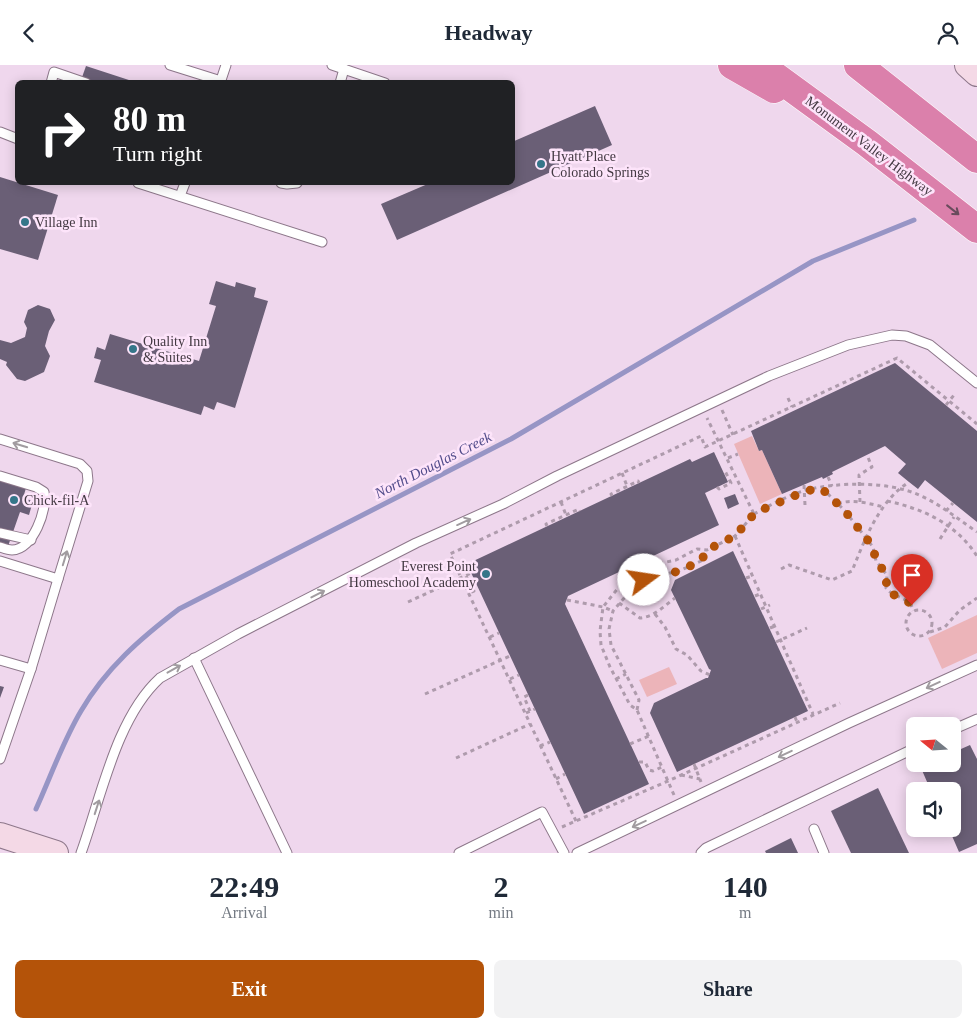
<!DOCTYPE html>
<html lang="en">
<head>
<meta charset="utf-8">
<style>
	:root { --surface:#fff; --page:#f2f2f3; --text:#1f2937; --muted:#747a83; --accent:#b45309 }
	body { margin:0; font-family:Georgia,serif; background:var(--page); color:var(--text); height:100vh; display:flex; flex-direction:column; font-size:19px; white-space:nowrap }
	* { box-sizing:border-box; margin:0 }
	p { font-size:16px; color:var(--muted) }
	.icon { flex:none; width:28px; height:28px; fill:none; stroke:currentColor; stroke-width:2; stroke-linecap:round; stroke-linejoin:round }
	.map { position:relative; height:788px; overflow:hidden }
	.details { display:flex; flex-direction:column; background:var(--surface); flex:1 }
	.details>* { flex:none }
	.hud { position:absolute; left:15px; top:15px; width:500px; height:105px; border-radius:8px; box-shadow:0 2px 12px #0003; background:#202124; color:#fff; overflow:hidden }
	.needle { width:32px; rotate:288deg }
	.fabs { position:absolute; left:906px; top:652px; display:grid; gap:10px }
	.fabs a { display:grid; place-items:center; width:55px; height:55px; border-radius:8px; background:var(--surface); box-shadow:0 2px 12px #0003; font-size:25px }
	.pin { position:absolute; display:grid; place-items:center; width:42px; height:42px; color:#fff; margin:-51px -21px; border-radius:50% 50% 50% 0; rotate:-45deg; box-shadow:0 0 5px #0007 }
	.pin .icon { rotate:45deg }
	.me { position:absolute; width:55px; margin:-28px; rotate:76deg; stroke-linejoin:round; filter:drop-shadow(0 0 4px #0008) }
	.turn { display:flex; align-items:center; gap:18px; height:105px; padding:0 15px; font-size:22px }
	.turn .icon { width:65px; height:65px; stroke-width:2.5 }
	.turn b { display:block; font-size:35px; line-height:42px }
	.eta { display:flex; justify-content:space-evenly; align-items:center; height:85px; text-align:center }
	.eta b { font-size:30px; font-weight:600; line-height:35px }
	.primary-button { display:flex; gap:10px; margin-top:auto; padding:10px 15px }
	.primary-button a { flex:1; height:58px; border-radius:8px; background:var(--accent); color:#fff; font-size:20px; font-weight:600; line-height:58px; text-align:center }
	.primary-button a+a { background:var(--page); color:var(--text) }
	header { display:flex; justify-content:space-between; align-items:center; height:65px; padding:0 15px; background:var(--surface); font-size:22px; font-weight:600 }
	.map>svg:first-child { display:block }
</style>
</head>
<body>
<header><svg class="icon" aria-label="back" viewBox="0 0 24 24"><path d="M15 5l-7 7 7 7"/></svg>Headway<svg class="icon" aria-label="person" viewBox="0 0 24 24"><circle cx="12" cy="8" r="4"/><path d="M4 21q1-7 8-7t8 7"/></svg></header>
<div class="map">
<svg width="977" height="788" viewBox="0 0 977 788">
	<rect width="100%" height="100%" fill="#efd7ed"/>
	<g fill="#ecb4b9">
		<polygon points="752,371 759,386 762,385 782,429 760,439 734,379"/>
		<polygon points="977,550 977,588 942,604 928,573"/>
		<polygon points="669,602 677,619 647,632 639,615"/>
	</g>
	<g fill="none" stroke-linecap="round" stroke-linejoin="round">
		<path stroke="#9795c5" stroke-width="5" d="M36 744C51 711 63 676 81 646 106 603 141 573 179 544L511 374 813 196 914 155"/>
	</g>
	<g fill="#6a5f76">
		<polygon points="86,1 135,17 135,18 80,18"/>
		<polygon points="595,41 612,80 397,175 381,139 430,118 512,118 512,77"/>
		<polygon points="0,112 58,130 38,195 0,184"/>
		<polygon points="216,216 235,222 236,217 256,223 254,232 268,236 235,343 217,337 214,345 204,341 201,350 94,317 101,295 94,293 97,282 105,285 110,269 199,296 216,241 209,239"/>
		<polygon points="38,240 50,244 55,255 49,266 45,281 50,291 44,307 25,316 17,314 6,300 7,297 0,294 0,275 11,278 25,272 27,263 24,257 28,245"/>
		<polygon points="895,298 977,366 977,457 925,415 918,424 909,417 898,408 906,399 885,381 832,407 833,409 823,414 822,412 782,429 762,385 759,386 751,366"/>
		<polygon points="714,387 728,417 705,428 719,460 568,531 565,539 649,719 584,749 467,499 690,394 692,397"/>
		<polygon points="0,415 26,423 23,433 33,436 29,450 20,447 6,487 0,485"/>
		<polygon points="735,429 739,439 728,444 724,433"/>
		<polygon points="733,486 808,646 677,707 650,648 654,638 706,613 708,613 711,605 709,604 671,525 675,515"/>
		<polygon points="0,621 4,622 0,633"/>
		<polygon points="970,680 977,694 977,779 959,787 949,764 952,764 952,726 931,726 921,703 930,699 952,699 952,688"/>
		<polygon points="878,723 909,788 851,788 831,746"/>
		<polygon points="791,773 798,788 766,788 765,786"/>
	</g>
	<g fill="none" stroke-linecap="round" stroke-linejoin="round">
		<defs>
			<g id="lane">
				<polyline points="170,0 221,16"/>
				<polyline points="332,0 385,18"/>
				<polyline points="51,18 54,7 86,18"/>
				<polyline points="220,18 226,0"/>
				<polyline points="340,18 344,4"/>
				<polyline points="0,67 18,74"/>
				<polyline points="138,118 322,177"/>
				<polyline points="281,118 287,119 297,118"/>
				<polyline points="180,131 185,118"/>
				<polyline points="0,374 80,399 87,406 88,416 58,514 0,496"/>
				<path d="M0 411 36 422 44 427C48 444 33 485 12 485 8 485 3 483 0 482"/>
				<polyline points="0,468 31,475"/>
				<polyline points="194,593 287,788"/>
				<polyline points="0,595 31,604 0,694"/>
				<polyline points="31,604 58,514"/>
				<polyline points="952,665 977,654"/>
				<polyline points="814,764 824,788"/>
				<path d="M81 788C101 733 116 653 160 613L238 569 416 478 503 439 557 411 769 311 848 280 892 270 906 271 930 280 977 318"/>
				<polyline points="459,788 542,747 564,788"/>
				<polyline points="577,788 849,658 977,600"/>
				<polyline points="701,788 706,783 915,683"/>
			</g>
			<g id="secondary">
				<polyline points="967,0 977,9"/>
				<polyline points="0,770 56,788"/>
			</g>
			<g id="highway">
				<polyline points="732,0 774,24"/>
				<polyline points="760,0 867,78 977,164"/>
				<polyline points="858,0 977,94"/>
			</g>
		</defs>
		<use href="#lane" stroke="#8d778a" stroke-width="11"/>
		<use href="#secondary" stroke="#8d778a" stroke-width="26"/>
		<use href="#highway" stroke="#fff" stroke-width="29"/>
		<g stroke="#ae9bac" stroke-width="3" stroke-dasharray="4 4" stroke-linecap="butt">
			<polyline points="788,333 792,342"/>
			<polyline points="946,340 954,330"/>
			<polyline points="722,345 733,370"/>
			<polyline points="728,393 738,389"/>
			<polyline points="622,408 627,421"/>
			<polyline points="828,412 832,421"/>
			<polyline points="804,420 805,440"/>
			<polyline points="717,422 719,424 731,418 725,406"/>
			<path d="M822 423 845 446 873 482 876 496 887 510 886 523C894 534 911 531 913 546"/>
			<polyline points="612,431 611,429 638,416 639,418"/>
			<path d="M887 436C924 444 956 459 977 491"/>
			<polyline points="561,437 566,450"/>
			<polyline points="860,437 859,410 872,402 867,390"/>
			<path d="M838 439C852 433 870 439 884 442"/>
			<polyline points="946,446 953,438"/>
			<path d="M754 449C770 440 789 430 806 425 839 417 888 416 919 430 940 439 958 454 977 467"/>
			<polyline points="547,461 546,459 579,444 580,446"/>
			<polyline points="735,471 813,649"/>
			<polyline points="940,474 954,452"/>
			<path d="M781 504 789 500 832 515 852 506C865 474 879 436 909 417"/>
			<polyline points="632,510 636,519"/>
			<polyline points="466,511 474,526 469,528"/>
			<polyline points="746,513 752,511"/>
			<polyline points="755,531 760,529"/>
			<polyline points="567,535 603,542 613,546"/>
			<polyline points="408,537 471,508"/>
			<path d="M619 538 640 553C654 552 664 541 675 533"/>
			<polyline points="761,544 770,540"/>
			<circle cx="919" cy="558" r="13"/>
			<polyline points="655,549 665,562 676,584 687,590 701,606 710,610"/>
			<polyline points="770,563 775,561"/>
			<polyline points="930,567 945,562 960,545 977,533"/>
			<polyline points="490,572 499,568"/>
			<polyline points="776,577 807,563"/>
			<polyline points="510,614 519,610"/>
			<polyline points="616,614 626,609"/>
			<polyline points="425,629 510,591"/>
			<polyline points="528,630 524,632 530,646"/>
			<polyline points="637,645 639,635 611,580 609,564 613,546 636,519 656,511 679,506 701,496 707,485"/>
			<polyline points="526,648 535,644"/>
			<polyline points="795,652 797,657"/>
			<polyline points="630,679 649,671"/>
			<polyline points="540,681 550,677"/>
			<polyline points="456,693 530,659"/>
			<polyline points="639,697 645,697 649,705 653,706 662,702"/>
			<polyline points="694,699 701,717"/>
			<polyline points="681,710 700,714"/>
			<polyline points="556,714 565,709"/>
			<polyline points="674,730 637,645 630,640 610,602 601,580 600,566 603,542 626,513 641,504 648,501 676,495 697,484 707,485 735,471 754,449 707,353"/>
			<polyline points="576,756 450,489 701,371 705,382 897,293 977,359"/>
			<polyline points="562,762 668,716 840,638"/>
		</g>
		<use href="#lane" stroke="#fff" stroke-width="9"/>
		<use href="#secondary" stroke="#f4d9e6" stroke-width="24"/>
		<use href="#highway" stroke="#db80ab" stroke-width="28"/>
	</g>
	<defs><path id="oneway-shaft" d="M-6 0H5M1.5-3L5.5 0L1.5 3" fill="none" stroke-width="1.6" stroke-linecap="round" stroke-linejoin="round" transform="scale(1.25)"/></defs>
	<use stroke="#694b5c" href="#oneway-shaft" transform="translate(953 145) rotate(38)"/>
	<g stroke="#a19ca0">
		<use href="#oneway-shaft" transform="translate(20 380) rotate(-163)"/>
		<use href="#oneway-shaft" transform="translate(464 457) rotate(-24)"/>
		<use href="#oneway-shaft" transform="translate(65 493) rotate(-73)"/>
		<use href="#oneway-shaft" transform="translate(318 529) rotate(-27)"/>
		<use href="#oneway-shaft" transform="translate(174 604) rotate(-29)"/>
		<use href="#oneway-shaft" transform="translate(933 620) rotate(155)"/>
		<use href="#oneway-shaft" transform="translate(785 689) rotate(155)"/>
		<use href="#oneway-shaft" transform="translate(97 742) rotate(-72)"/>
		<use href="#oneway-shaft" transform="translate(639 759) rotate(155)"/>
	</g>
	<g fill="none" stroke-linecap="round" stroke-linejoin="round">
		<path stroke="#b45309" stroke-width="9" stroke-dasharray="0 16.2" d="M644 515 679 506 701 496 707 485 735 471 754 449 768 442 806 426 821 423 845 446 873 482 876 496 887 510 886 523C892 532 904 532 912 540"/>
	</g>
	<g fill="#357689" stroke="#fde4fa" stroke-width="2">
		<circle cx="541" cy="99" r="5"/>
		<circle cx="25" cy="157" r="5"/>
		<circle cx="133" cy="284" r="5"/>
		<circle cx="14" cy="435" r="5"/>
		<circle cx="486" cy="509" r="5"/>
	</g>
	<g text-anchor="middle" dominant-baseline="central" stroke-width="5" stroke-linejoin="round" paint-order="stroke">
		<g font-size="14" fill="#433942" stroke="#fde4fa">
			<text transform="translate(869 81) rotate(37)">Monument Valley Highway</text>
		</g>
		<g font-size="14" fill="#433942" stroke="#fde4fa" text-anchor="start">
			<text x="551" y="91">Hyatt Place<tspan x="551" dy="16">Colorado Springs</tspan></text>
			<text x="35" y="157">Village Inn</text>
			<text x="143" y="276">Quality Inn<tspan x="143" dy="16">&amp; Suites</tspan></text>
			<text x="24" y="435">Chick-fil-A</text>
			<text x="476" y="501" text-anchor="end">Everest Point<tspan x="476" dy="16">Homeschool Academy</tspan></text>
		</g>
		<g font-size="15" font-style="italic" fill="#524c8b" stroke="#fde4fa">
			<text transform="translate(433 400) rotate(-27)">North Douglas Creek</text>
		</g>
	</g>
</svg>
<div class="fabs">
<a><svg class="needle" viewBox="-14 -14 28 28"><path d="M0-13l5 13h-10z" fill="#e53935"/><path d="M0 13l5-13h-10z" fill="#747a83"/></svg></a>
<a><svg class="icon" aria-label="sound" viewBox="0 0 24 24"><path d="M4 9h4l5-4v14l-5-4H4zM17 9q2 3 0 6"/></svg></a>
</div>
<div class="pin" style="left:912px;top:540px;background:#d93025"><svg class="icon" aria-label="arrive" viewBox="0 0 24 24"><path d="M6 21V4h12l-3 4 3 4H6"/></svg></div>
<svg class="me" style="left:644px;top:515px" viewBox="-20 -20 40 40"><circle r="19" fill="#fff"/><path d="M0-13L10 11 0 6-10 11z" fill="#b45309"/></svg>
<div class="hud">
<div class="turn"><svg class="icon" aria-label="right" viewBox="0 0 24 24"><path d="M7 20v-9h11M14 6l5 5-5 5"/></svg><div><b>80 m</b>Turn right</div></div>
</div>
</div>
<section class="details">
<div class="eta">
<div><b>22:49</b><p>Arrival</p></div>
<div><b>2</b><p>min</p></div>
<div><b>140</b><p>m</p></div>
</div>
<div class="primary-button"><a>Exit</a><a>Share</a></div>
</section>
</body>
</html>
